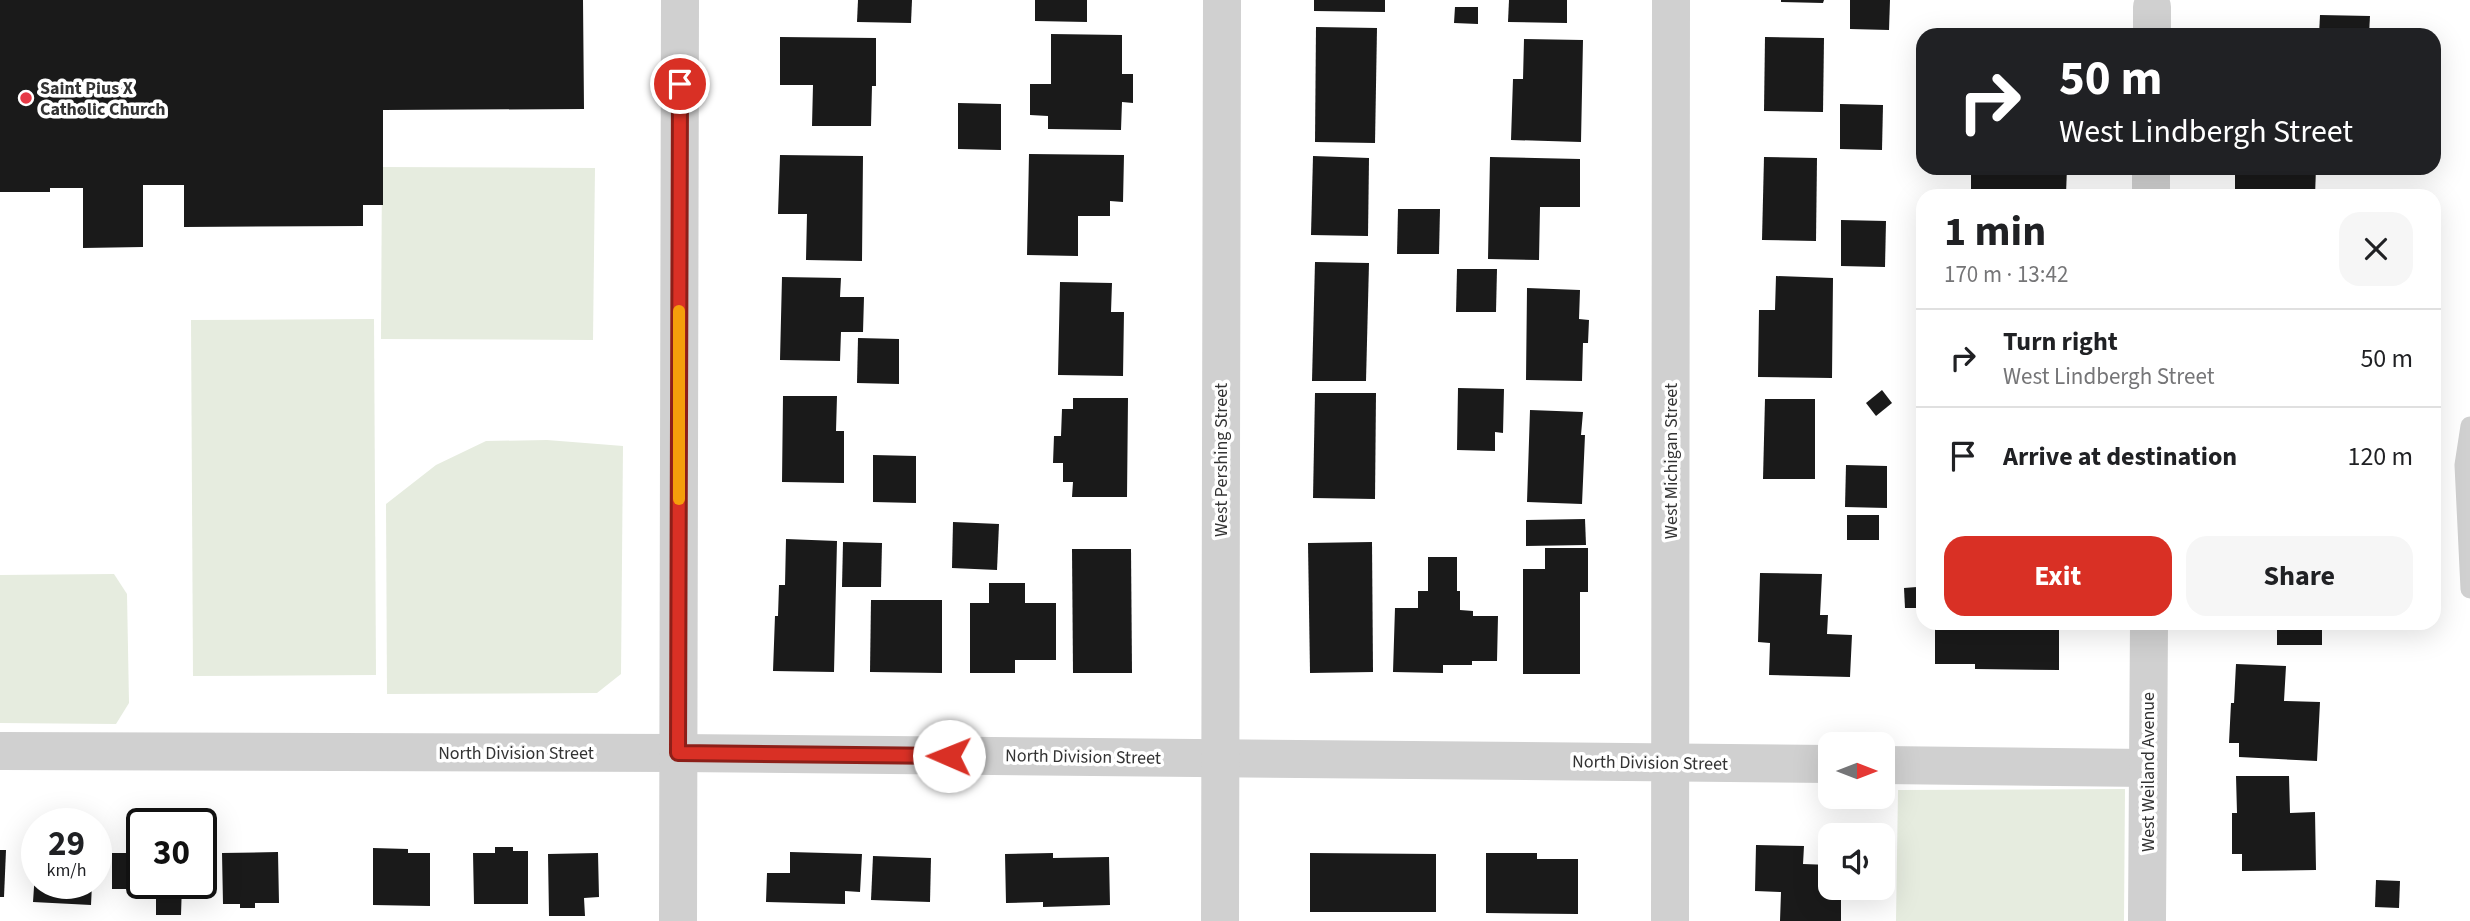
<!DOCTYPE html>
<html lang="en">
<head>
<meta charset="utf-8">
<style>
	:root { --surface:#fff; --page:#f6f6f6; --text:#202124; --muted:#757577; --line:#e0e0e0; --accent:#d93025 }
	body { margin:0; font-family:"Source Sans 3",sans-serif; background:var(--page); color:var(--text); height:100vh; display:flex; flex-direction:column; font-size:26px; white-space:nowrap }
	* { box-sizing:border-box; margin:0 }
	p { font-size:23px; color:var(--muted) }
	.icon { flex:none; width:38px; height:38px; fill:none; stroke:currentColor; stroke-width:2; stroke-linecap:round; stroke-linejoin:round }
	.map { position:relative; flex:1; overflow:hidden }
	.panel { position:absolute; left:1916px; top:189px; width:525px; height:441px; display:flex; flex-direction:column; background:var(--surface); border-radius:21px; box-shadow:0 7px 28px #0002 }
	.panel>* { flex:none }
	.top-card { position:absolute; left:1916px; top:28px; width:525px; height:147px; border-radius:21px; box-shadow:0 7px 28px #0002; background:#202124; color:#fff; overflow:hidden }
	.needle { width:46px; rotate:90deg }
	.buttons { position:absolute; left:1818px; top:732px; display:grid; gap:14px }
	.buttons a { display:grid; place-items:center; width:77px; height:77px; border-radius:14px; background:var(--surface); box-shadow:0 7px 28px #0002; font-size:35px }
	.speed { position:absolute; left:21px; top:808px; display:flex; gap:14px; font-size:35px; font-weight:700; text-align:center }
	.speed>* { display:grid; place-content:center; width:91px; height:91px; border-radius:50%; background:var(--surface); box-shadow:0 7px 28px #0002; line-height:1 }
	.speed small { font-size:18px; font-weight:400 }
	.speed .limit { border:4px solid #111; border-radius:10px; background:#fff; color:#111 }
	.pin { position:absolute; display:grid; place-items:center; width:60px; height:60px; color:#fff; margin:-30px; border:4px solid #fff; border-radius:50%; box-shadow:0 2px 7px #0007 }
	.me { position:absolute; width:77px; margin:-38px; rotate:271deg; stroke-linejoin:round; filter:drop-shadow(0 0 5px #0008) }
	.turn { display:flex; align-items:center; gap:24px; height:147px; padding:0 28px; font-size:32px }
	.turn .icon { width:91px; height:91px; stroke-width:2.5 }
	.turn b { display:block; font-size:49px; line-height:60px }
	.round { display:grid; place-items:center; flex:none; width:74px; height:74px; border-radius:21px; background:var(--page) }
	.headline { display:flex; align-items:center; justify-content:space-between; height:119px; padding:0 28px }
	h1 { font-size:42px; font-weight:700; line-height:52px }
	.button { display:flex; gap:14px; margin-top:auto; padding:14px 28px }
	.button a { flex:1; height:80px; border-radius:21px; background:var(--accent); color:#fff; font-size:28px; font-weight:700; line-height:80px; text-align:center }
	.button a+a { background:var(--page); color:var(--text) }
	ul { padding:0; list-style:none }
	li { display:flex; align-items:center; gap:21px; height:98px; padding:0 28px; border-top:2px solid var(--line) }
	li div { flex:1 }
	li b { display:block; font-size:26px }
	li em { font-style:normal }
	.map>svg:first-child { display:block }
</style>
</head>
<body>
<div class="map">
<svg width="2470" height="921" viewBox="0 0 2470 921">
	<rect width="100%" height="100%" fill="#fff"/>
	<g fill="#e6ecdf">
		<polygon points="382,167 595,168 593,340 381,339"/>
		<polygon points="374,319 376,675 193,676 191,320"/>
		<polygon points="547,440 623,446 621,674 597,693 387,694 386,504 436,465 486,441"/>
		<polygon points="114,574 127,594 129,703 116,724 0,723 0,575"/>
		<polygon points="2125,789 2124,921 1896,921 1898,790"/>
	</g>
	<g fill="#1a1a1a">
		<polygon points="0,0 583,0 584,109 383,110 383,205 363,205 363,226 184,227 184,185 143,185 143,247 83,248 83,188 50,188 50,192 0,192"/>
		<polygon points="858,0 912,0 911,23 857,22"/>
		<polygon points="1035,0 1087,0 1087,22 1035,21"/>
		<polygon points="1314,0 1385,0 1385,12 1314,11"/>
		<polygon points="1509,0 1567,0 1567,23 1508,22"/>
		<polygon points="1781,0 1824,0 1823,3 1781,2"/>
		<polygon points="1850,0 1890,0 1889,30 1850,29"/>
		<polygon points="1455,7 1478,7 1478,24 1454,23"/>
		<polygon points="2320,15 2370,16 2369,35 2319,35"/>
		<polygon points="1316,27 1377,28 1375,143 1315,142"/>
		<polygon points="1051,34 1122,35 1122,74 1133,74 1133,103 1122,102 1121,130 1048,129 1048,116 1030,115 1030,84 1051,84"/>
		<polygon points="780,37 876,38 876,86 872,86 871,126 812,126 813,85 780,85"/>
		<polygon points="1765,37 1824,38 1823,112 1764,111"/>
		<polygon points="1524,39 1583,40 1581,142 1511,140 1513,79 1523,79"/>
		<polygon points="958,103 1001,104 1001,150 958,149"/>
		<polygon points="1840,104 1883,105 1882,150 1840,149"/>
		<polygon points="1029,154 1124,155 1123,202 1110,201 1110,216 1078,216 1078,256 1027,255"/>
		<polygon points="780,155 863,156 862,261 806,260 807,214 778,214"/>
		<polygon points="1313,156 1369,158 1368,236 1311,235"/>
		<polygon points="1490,157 1580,159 1580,207 1540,207 1539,260 1488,259"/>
		<polygon points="1764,157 1817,158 1816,241 1762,240"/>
		<polygon points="1971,168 2067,168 2066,194 1971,196"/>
		<polygon points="2235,168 2316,168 2315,196 2235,196"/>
		<polygon points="1398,209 1440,209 1439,254 1397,254"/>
		<polygon points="1841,220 1886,221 1885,267 1841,266"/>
		<polygon points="1315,262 1369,263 1366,381 1312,381"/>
		<polygon points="1457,269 1497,269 1496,312 1456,312"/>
		<polygon points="1776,276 1833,278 1832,378 1758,377 1759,310 1775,310"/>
		<polygon points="782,277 841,278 840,297 864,297 863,332 841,332 840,361 780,360"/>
		<polygon points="1060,282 1112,283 1111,312 1124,312 1123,376 1058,375"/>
		<polygon points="1527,288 1580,290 1579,319 1589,320 1588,343 1583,343 1582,381 1526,380"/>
		<polygon points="858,338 899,339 899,384 857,383"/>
		<polygon points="1458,388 1504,389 1503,433 1495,432 1495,451 1457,450"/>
		<polygon points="1882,390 1892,403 1876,416 1866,403"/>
		<polygon points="1315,393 1376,393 1375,499 1313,498"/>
		<polygon points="783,396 837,396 836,431 844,431 844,483 782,482"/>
		<polygon points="1073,398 1128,398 1127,497 1072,497 1073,482 1063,482 1063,463 1053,463 1054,436 1061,436 1062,409 1073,409"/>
		<polygon points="1765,399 1815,399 1815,479 1763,479"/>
		<polygon points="1530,410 1583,412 1581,435 1585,435 1582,504 1527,502"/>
		<polygon points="873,455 916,456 916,503 873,502"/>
		<polygon points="1846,465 1887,466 1887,508 1845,507"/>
		<rect x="1847" y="515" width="32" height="25"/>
		<polygon points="1585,519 1586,545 1526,546 1526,520"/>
		<polygon points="953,522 999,524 997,570 952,568"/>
		<polygon points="786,539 837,541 834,672 773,671 775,616 778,616 779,585 785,585"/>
		<polygon points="843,542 882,543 881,587 842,587"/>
		<polygon points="1372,542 1373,672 1310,673 1308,543"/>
		<polygon points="1545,548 1588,548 1588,592 1580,592 1580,674 1523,674 1523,569 1545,569"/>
		<polygon points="1072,549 1131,549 1132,673 1073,673"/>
		<polygon points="1428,557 1457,557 1457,591 1460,591 1460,610 1473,611 1473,616 1498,616 1497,661 1472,661 1472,665 1443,665 1443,673 1393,672 1395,608 1418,608 1418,591 1428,591"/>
		<polygon points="1760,573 1822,574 1820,615 1828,615 1827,634 1852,635 1850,677 1769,675 1770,643 1758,642"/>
		<polygon points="989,583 1025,583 1025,603 1056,603 1056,660 1015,660 1015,673 970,673 970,603 989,603"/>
		<polygon points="1917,587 1917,608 1905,608 1904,588"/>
		<polygon points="871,600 942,600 942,673 870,672"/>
		<polygon points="1935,623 2059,623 2059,670 1975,669 1975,664 1935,664"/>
		<polygon points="2272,623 2322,623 2322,645 2277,645 2277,627 2272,627"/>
		<polygon points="2236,664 2286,666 2284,701 2320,702 2317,761 2239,757 2239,743 2229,743 2231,703 2234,703"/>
		<polygon points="2236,776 2289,776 2290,813 2315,812 2316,870 2242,871 2242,854 2232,854 2232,813 2237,813"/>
		<polygon points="1756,845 1804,846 1803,864 1830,865 1830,887 1851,887 1851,897 1841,897 1841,921 1780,921 1781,892 1755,891"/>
		<polygon points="495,847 513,847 513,851 528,851 528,904 474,904 473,853 495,853"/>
		<polygon points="373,848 408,849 408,853 430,853 430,906 373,905"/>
		<polygon points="0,850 6,850 4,897 0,897"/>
		<polygon points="278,852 279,903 255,903 255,908 240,908 240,904 223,904 222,853"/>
		<polygon points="790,852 862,854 860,892 845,891 845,904 766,902 767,873 790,873"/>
		<polygon points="112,853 142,853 142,884 182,884 181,915 156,915 156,889 112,889"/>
		<polygon points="598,853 599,897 584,898 585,916 549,916 548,854"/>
		<polygon points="1053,853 1053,858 1109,857 1110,905 1043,907 1043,902 1006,903 1005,854"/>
		<polygon points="1310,853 1436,854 1436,912 1310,912"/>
		<polygon points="1486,853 1537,853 1537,859 1578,859 1578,914 1486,913"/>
		<polygon points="873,856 931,858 930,902 871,900"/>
		<polygon points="35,872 37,872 37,884 92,884 91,905 33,902"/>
		<polygon points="2376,880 2400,881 2399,908 2375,907"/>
	</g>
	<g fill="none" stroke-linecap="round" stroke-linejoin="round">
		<polyline stroke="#d0d0d0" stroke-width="19" points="2470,426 2464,465 2470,589"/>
		<g stroke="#d0d0d0" stroke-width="38">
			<polyline points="2152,35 2152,7"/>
			<polyline points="2151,196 2151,168"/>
			<polyline points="0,751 678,753 1830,764"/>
			<polyline points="1883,765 2148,768"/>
			<polyline points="678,921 680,0"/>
			<polyline points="1220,921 1222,0"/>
			<polyline points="1670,921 1671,0"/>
			<polyline points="2147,921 2149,623"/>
		</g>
	</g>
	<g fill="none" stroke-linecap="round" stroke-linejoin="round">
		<defs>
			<polyline id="route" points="680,84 678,753 949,756"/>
		</defs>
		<use href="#route" stroke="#8d1f18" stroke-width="18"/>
		<use href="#route" stroke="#d93025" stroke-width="12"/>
		<polyline stroke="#f59e0b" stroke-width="12" points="679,499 679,311"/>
	</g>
	<circle fill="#e63946" stroke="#fff" stroke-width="2.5" cx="26" cy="98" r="7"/>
	<g text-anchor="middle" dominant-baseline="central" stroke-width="7" stroke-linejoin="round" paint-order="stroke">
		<g font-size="18" font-weight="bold" fill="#333" stroke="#fff" text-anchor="start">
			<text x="40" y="88">Saint Pius X<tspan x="40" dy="21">Catholic Church</tspan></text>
		</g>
		<g font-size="18" fill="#333" stroke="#fff">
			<text transform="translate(1221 460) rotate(-90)">West Pershing Street</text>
			<text transform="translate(1671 461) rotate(-90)">West Michigan Street</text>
			<text x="516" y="753">North Division Street</text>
			<text transform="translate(1083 757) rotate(1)">North Division Street</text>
			<text transform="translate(1650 763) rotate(1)">North Division Street</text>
			<text transform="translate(2148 772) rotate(-90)">West Weiland Avenue</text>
		</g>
	</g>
</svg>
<div class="buttons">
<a><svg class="needle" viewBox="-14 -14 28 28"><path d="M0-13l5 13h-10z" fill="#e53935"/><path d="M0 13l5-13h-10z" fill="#757577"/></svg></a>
<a><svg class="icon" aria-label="sound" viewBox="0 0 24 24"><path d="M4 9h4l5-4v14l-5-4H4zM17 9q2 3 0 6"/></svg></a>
</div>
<div class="speed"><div>29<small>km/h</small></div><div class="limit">30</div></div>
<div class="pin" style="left:680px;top:84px;background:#d93025"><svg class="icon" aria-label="arrive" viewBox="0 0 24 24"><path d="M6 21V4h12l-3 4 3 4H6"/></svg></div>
<svg class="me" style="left:949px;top:756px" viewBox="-20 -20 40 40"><circle r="19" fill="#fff"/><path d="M0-13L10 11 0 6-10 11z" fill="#d93025"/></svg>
<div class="top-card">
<div class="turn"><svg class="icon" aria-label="right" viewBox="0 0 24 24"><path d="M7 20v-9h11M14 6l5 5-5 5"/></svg><div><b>50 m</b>West Lindbergh Street</div></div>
</div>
<section class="panel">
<div class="headline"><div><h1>1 min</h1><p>170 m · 13:42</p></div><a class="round"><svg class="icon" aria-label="close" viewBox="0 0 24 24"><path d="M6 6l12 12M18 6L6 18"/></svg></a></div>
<ul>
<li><svg class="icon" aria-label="right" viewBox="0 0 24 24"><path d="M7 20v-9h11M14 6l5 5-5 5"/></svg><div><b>Turn right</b><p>West Lindbergh Street</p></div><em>50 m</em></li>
<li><svg class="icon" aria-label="arrive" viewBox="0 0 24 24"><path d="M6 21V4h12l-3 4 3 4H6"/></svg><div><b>Arrive at destination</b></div><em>120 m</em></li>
</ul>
<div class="button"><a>Exit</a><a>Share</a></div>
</section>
</div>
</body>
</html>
